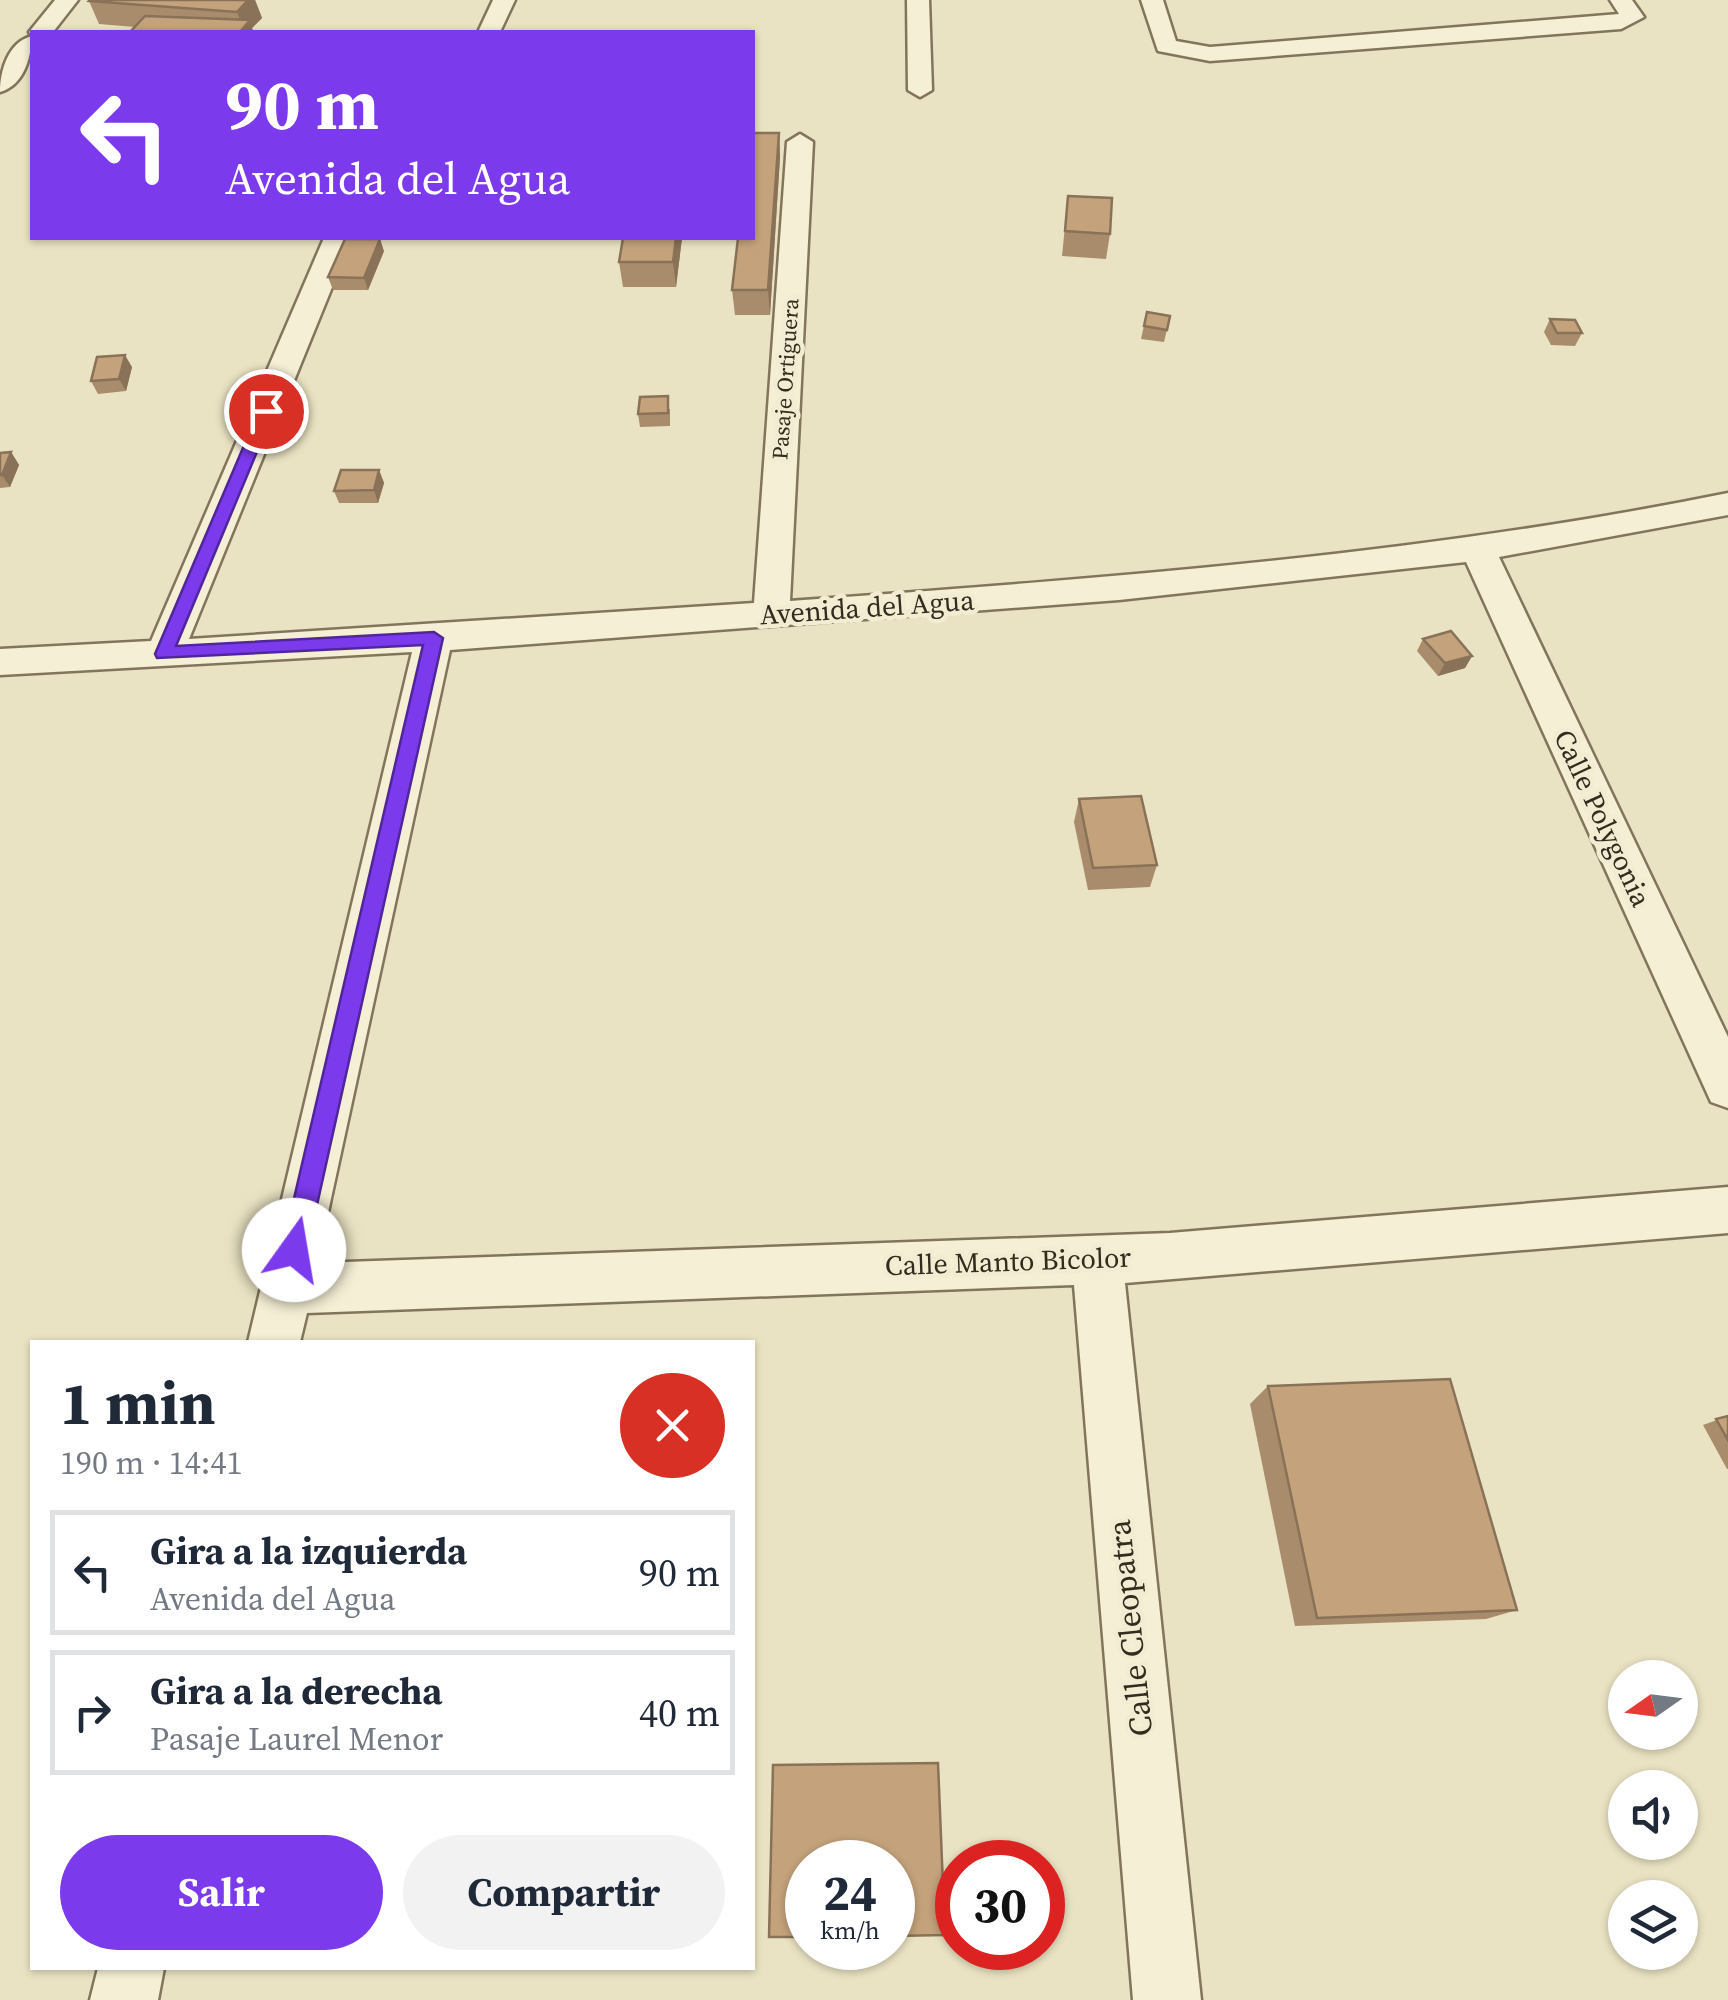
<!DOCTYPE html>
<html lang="es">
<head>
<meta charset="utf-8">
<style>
	:root { --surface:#fff; --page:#f2f2f3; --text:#1f2937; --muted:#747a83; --line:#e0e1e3; --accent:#7c3aed }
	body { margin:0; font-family:"Source Serif 4",serif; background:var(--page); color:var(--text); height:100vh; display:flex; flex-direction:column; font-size:38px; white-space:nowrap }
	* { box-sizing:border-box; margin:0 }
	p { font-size:32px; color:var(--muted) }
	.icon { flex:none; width:55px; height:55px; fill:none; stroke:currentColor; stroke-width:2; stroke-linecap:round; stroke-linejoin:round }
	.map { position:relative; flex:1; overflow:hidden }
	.sheet { position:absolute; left:30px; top:1340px; width:725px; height:630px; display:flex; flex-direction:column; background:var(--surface); border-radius:0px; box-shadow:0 2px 8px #0004 }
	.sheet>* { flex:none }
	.banner { position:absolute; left:30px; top:30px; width:725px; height:210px; border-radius:0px; box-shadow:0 2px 8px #0004; background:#7c3aed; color:#fff; overflow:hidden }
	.needle { width:65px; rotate:256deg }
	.tools { position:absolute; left:1608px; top:1660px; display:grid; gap:20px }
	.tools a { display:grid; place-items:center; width:90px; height:90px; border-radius:50%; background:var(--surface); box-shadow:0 2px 8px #0004; font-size:50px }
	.speed { position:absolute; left:785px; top:1840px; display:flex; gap:20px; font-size:50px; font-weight:700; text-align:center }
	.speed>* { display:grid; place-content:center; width:130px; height:130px; border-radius:50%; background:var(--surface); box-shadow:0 2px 8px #0004; line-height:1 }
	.speed small { font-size:25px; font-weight:400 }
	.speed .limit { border:15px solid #d22; background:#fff; color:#111 }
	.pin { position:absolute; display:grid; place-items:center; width:85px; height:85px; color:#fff; margin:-42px; border:5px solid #fff; border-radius:50%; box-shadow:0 2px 10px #0007 }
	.me { position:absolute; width:110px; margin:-55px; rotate:13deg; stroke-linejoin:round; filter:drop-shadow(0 0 8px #0008) }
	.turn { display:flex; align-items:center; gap:35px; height:210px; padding:0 30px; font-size:45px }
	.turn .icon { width:130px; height:130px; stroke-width:2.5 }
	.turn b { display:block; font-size:70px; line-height:85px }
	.round { display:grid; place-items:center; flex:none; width:105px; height:105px; border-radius:52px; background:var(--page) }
	.summary { display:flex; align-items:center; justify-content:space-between; height:170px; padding:0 30px }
	h1 { font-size:60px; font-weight:700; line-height:75px }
	.primary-button { display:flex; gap:20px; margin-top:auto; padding:20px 30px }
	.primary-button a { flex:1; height:115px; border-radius:60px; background:var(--accent); color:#fff; font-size:40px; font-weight:700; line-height:115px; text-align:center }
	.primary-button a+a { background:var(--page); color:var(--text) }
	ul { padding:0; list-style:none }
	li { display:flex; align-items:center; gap:30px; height:125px; margin:0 20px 15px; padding:0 10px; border:5px solid var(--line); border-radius:0px }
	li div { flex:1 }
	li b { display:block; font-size:38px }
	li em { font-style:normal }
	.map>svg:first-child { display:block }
</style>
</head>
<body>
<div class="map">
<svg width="1728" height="2000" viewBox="0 0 1728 2000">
	<rect width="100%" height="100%" fill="#eae3c3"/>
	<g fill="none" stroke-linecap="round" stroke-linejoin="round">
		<defs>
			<g id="street">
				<path d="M55 0H78L53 32H32C32 55 25 85 0 92 0 71 8 42 32 36L29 32Z"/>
				<polygon points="493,0 515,0 500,32 478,32"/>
				<polygon points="907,0 929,0 932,90 920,97 908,90"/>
				<polygon points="1141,0 1163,0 1176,41 1210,47 1619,14 1610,0 1632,0 1644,17 1621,29 1210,61 1158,51"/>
				<path d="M800 134 813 142 790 601C1105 578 1418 556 1728 493V515L1499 557 1728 1037V1108L1711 1102 1466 562 1119 600 450 650 317 1263 1170 1233 1728 1187V1233L1125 1283 1201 2000H1133L1074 1285 307 1313 300 1342H248L412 652 0 675V649L151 641 324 238H352L189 639 754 603 787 142Z"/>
				<polygon points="98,1968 164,1968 158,2000 90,2000"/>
			</g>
		</defs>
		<use href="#street" stroke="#82755c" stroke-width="5"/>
		<use href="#street" fill="#f5efd5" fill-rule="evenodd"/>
	</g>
	<g fill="#a98c6b">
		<polygon points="90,0 255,0 262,18 252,28 135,27 99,24 89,1"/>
		<polygon points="779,133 780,157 770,315 735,315 732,290"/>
		<polygon points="1068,196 1110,234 1106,259 1062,256"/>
		<polygon points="682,238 676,287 623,287 619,262"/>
		<polygon points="384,251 368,290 333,290 328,277"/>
		<polygon points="1147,312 1170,316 1164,342 1141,339"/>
		<polygon points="1550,319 1582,333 1575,346 1551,345 1544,332"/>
		<polygon points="132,367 126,391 98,394 91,381"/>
		<polygon points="670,409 670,426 640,427 638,414"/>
		<polygon points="11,452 19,465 10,487 0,488 0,453"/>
		<polygon points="379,470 384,483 378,503 339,503 334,491"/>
		<polygon points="1423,639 1472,656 1465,668 1438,676 1417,651"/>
		<polygon points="1079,799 1157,865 1150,887 1088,890 1074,822"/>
		<polygon points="1268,1386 1517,1610 1486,1619 1295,1626 1250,1404"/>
		<polygon points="1728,1416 1728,1469 1727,1469 1703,1425"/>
	</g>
	<g fill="#897257">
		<polygon points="248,0 255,0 262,18 252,28 254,32 240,32 243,28 237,12"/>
		<polygon points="779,133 780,157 770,315 768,290"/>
		<polygon points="676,238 682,238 676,287 673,262"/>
		<polygon points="380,239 384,251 368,290 364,278"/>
		<polygon points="125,355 132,367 126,391 119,379"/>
		<polygon points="11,452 19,465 10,487 2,475"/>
		<polygon points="379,470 384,483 378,503 374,490"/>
		<polygon points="1472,656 1465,668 1438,676 1445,663"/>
	</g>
	<g fill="#c4a37c" stroke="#897257" stroke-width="2.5">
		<polygon points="90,0 248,0 237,12 89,1"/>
		<polygon points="145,16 250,20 240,32 130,32"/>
		<polygon points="752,133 779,133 768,290 732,290 738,238 752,238"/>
		<polygon points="1068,196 1112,198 1110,234 1065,231"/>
		<polygon points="623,238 676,238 673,262 619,262"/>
		<polygon points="345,239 380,239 364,278 328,277"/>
		<polygon points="1147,312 1170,316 1167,330 1144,326"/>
		<polygon points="1550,319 1575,320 1582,333 1557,333"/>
		<polygon points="125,355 119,379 91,381 97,357"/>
		<polygon points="668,396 668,413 638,414 640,397"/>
		<polygon points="11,452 2,475 0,475 0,453"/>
		<polygon points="341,470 379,470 374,490 334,491"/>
		<polygon points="1451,631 1472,656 1445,663 1423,639"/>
		<polygon points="1141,796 1157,865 1093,868 1079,799"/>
		<polygon points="1450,1379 1517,1610 1317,1618 1268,1386"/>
		<polygon points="1728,1416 1728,1440 1716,1419"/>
		<polygon points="938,1763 945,1935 892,1936 892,1862 808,1862 808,1937 769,1937 773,1765"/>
	</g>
	<polygon fill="#7c3aed" stroke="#51269a" stroke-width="2.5" points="260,408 274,411 176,646 434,632 443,638 307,1250 304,1259 294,1263 285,1259 282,1250 423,645 157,658 155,654"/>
	<g text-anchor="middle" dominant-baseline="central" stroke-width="9" stroke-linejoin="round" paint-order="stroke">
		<g font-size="22" fill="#332b1e" stroke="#f2ecd2">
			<text transform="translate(785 379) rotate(-86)">Pasaje Ortiguera</text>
		</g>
		<g font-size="28" fill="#332b1e" stroke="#f2ecd2">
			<text transform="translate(867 607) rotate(-4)">Avenida del Agua</text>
			<text transform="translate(1603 818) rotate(65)">Calle Polygonia</text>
			<text transform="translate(1008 1261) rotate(-2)">Calle Manto Bicolor</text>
		</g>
		<g font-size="32" fill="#332b1e" stroke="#f2ecd2">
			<text transform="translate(1130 1628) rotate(-96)">Calle Cleopatra</text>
		</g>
	</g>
</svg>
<div class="tools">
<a><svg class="needle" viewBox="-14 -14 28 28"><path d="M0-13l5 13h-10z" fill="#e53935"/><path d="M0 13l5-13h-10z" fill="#747a83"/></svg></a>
<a><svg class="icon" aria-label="sound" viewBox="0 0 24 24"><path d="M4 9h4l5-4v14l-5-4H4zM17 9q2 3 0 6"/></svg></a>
<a><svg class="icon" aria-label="layers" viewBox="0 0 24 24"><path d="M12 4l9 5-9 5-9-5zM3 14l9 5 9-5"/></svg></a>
</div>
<div class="speed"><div>24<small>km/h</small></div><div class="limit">30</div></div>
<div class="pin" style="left:266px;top:411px;background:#d93025"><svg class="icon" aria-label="arrive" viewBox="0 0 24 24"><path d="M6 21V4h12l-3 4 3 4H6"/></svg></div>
<svg class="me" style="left:294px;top:1250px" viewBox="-20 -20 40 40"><circle r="19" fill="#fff"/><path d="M0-13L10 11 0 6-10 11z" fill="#7c3aed"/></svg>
<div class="banner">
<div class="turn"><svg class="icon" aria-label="left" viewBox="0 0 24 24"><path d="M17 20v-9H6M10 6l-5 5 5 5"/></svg><div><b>90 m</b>Avenida del Agua</div></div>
</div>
<section class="sheet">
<div class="summary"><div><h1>1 min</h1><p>190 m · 14:41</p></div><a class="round" style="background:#d93025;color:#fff"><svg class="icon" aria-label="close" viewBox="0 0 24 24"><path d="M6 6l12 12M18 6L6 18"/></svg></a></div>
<ul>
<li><svg class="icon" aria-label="left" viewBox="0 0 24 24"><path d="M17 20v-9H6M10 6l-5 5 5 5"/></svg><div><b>Gira a la izquierda</b><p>Avenida del Agua</p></div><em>90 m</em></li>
<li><svg class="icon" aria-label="right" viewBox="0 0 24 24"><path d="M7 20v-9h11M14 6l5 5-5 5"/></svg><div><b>Gira a la derecha</b><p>Pasaje Laurel Menor</p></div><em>40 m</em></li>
</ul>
<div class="primary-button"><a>Salir</a><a>Compartir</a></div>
</section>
</div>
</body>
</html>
